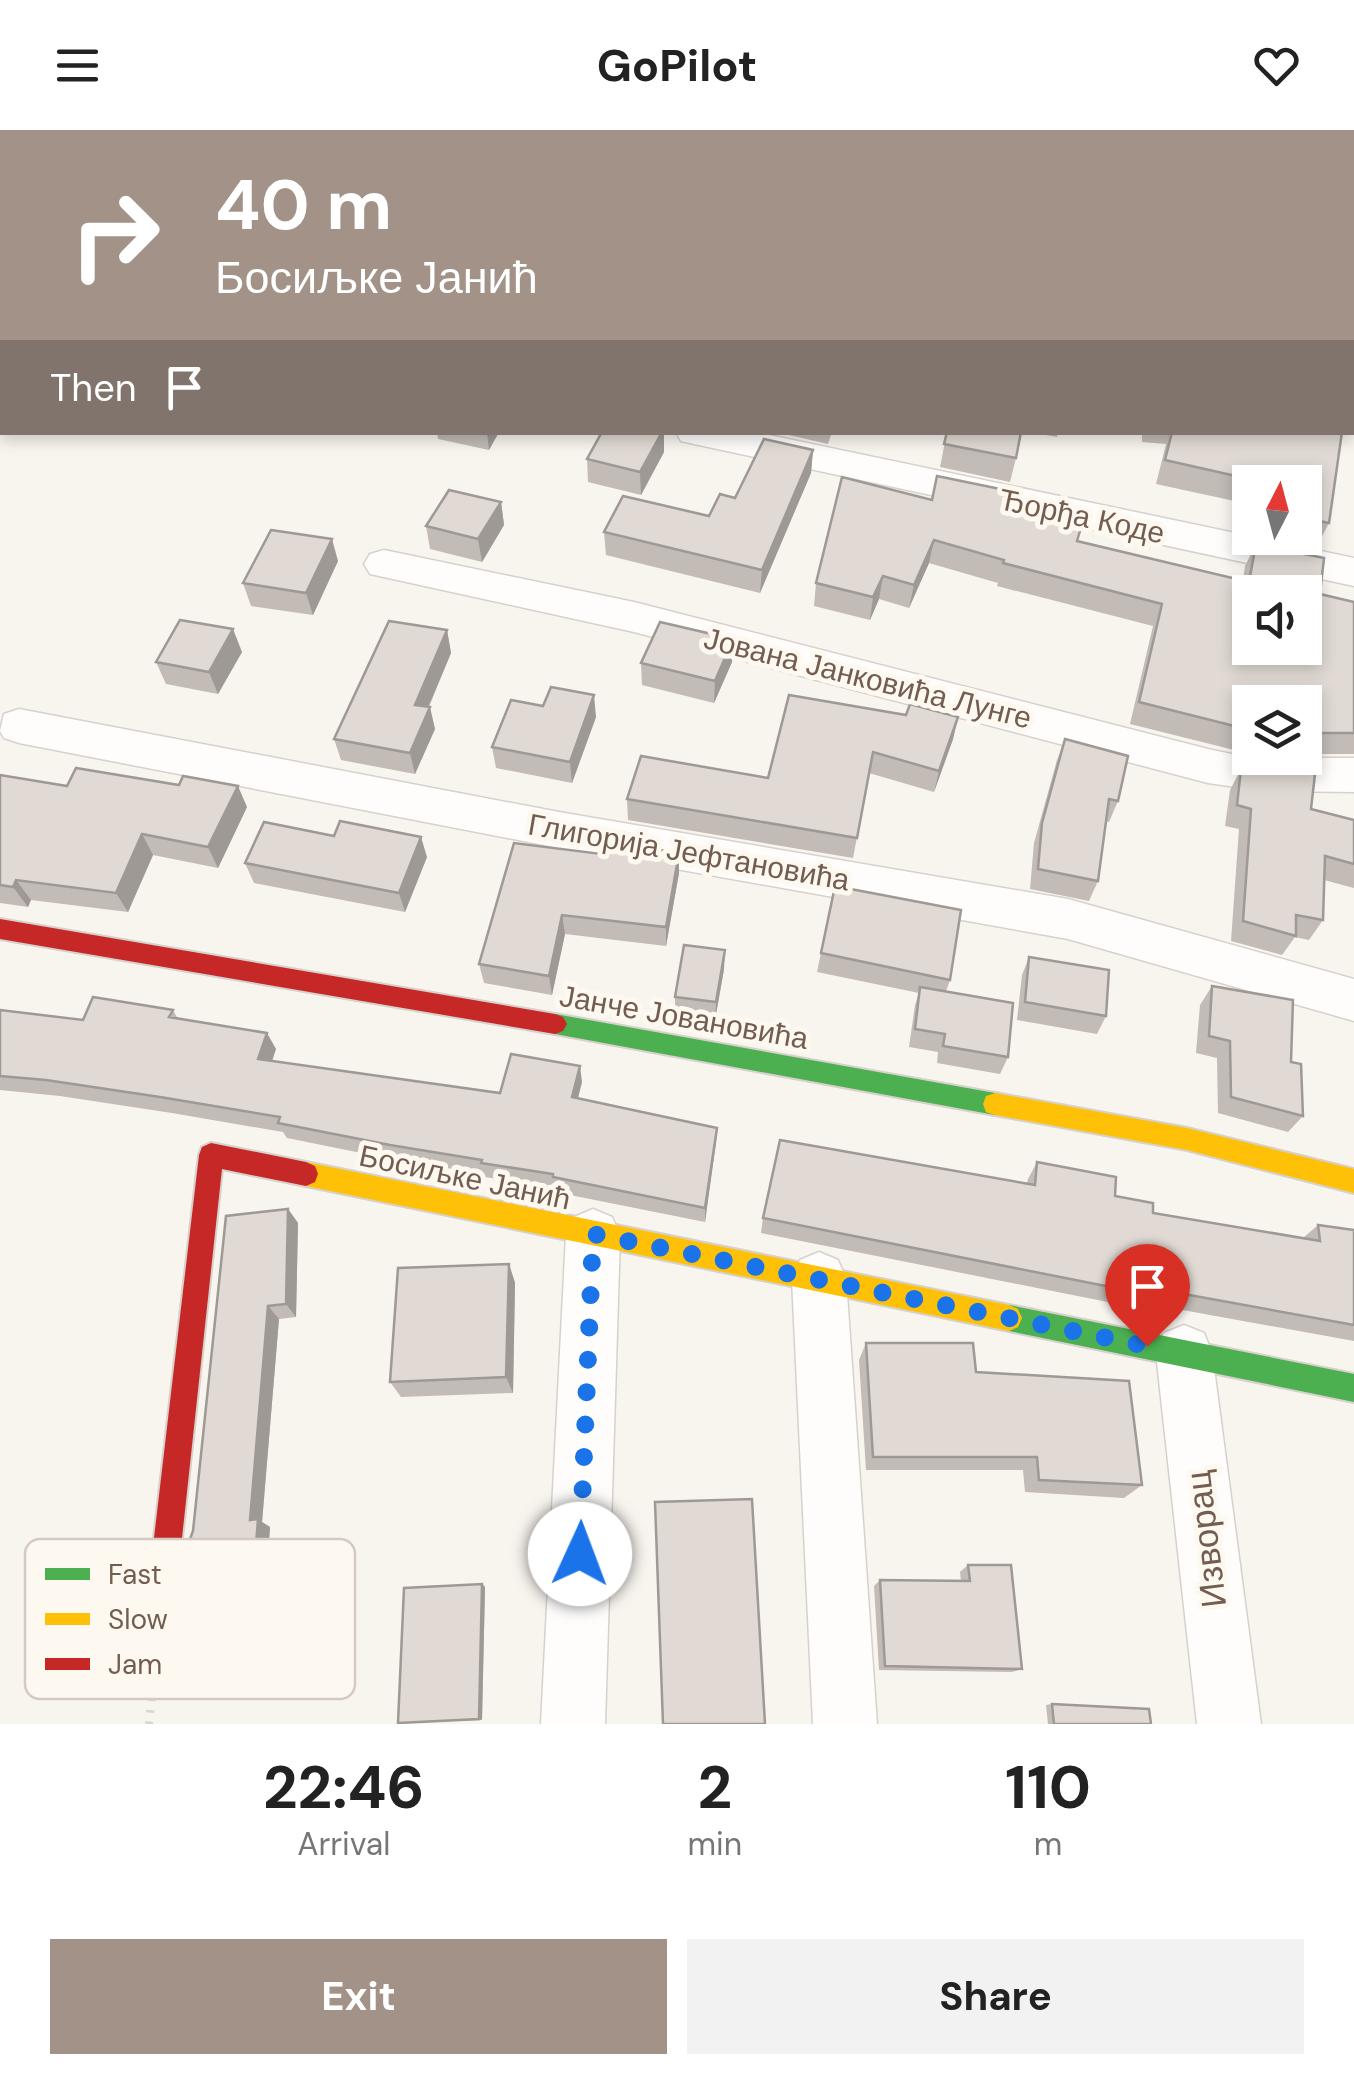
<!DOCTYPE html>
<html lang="en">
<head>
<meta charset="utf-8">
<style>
	:root { --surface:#fff; --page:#f2f2f2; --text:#222; --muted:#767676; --accent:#a29287 }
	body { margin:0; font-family:"DM Sans",sans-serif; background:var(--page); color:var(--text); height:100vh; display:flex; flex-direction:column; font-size:38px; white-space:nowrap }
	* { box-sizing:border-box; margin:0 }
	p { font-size:32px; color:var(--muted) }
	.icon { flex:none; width:55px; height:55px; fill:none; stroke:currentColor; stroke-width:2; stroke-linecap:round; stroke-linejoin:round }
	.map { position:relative; height:1594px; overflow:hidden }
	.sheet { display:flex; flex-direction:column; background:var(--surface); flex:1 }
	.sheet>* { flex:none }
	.top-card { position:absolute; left:0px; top:0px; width:1355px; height:305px; box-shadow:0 5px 15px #0003; background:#a29287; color:#fff; overflow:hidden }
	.needle { width:65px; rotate:6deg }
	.fabs { position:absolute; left:1232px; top:335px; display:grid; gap:20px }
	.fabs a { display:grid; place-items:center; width:90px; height:90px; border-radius:0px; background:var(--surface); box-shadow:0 5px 15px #0003; font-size:50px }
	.pin { position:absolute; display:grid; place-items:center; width:85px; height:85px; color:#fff; margin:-102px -42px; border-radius:50% 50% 50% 0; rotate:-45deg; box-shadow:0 0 10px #0007 }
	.pin .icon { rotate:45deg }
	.me { position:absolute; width:110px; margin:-55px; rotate:2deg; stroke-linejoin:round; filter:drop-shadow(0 0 8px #0008) }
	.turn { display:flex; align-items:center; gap:35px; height:210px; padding:0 50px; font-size:45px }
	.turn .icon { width:130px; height:130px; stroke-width:2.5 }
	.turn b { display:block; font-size:70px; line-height:85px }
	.then { display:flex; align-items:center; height:95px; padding:0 50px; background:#0003; gap:20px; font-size:38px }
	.eta { display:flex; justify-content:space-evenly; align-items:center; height:170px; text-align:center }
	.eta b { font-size:60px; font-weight:700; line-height:70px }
	.action { display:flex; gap:20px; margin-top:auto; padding:20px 50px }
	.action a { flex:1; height:115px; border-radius:0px; background:var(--accent); color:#fff; font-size:40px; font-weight:700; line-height:115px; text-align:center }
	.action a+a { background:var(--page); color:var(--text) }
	header { display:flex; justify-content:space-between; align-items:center; height:130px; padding:0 50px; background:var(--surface); font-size:45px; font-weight:700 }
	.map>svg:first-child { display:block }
</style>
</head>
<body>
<header><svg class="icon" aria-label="menu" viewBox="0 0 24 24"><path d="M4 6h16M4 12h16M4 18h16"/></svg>GoPilot<svg class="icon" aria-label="heart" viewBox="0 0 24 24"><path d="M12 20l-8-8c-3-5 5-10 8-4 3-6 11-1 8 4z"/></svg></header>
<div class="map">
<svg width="1354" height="1594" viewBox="0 0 1354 1594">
	<rect width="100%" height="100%" fill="#f8f4ee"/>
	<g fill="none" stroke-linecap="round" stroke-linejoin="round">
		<defs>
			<polygon id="lane" points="1235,0 1278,0 1279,2 1237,2"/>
			<g id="street">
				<rect x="1352" y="125" width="2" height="20"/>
				<rect x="1352" y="203" width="2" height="22"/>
				<polygon points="676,302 755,302 1354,428 1354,456 694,314 681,311"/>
				<polygon points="384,420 634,472 1208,619 1250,628 1354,628 1354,662 1264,661 1208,653 634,502 370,444 364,434 370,424"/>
				<polygon points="19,579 559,682 1068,769 1354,849 1354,891 1068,809 559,718 19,613 4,608 0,601 4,584"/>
				<polygon points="593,1079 612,1087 620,1105 605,1594 541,1594 566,1105 574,1087"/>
				<polygon points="819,1122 838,1130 846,1149 877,1594 813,1594 792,1149 800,1130"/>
				<polygon points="1184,1195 1204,1203 1212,1223 1261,1594 1197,1594 1156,1223 1164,1203"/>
			</g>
			<g id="fast">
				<polygon points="555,884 995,963 1004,966 1007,974 1004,982 995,985 555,904 547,901 543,894 547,887"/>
				<polygon points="1009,1175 1354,1244 1354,1272 1009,1201 1000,1197 996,1188 1000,1179"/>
			</g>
			<g id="slow">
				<polygon points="995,963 1187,998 1354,1039 1354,1063 1187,1020 995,985 986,982 983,974 986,966"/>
				<polygon points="306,1032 1009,1175 1018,1179 1022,1188 1018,1197 1009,1201 306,1056 297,1052 294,1044 297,1036"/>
			</g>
			<g id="jam">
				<polygon points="0,789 555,884 563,887 567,894 563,901 555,904 0,809"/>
				<polygon points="211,1013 306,1032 315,1036 318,1044 315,1052 306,1056 222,1039 182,1408 178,1418 168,1422 158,1418 154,1408 199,1025 202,1017"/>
			</g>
		</defs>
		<use href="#lane" stroke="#d7d1cc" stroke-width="4"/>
		<use href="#street" stroke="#d7d1cc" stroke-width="3"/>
		<use href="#fast" stroke="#d7d1cc" stroke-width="4"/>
		<use href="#slow" stroke="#d7d1cc" stroke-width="4"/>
		<use href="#jam" stroke="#d7d1cc" stroke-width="4"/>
		<polyline stroke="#dad4d0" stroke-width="8" stroke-dasharray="2.5 9" stroke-linecap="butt" points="149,1594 162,1464"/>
		<use href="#lane" fill="#fefdfc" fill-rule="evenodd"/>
		<use href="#street" fill="#fefdfc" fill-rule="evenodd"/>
		<use href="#fast" fill="#4caf50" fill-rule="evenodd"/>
		<use href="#slow" fill="#ffc107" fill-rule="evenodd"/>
		<use href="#jam" fill="#c62828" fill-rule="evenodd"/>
	</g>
	<g fill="#c2bbb6">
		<polygon points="1252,0 1354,0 1354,121 1352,123 1352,2 1251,2"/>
		<polygon points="437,302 499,302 489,320 438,309"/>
		<polygon points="776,302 832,302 828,314"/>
		<polygon points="947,302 1016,328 1010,352 940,337"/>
		<polygon points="1029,302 1058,302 1057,307"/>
		<polygon points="1142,302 1342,302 1329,393 1317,416 1275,408 1305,408 1305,352 1250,352 1250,379 1238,376 1239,372 1156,354 1166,314 1142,312"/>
		<polygon points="813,320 811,343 760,463 606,425 604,402 709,386 735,368"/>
		<polygon points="664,322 641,365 588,352 587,329"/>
		<polygon points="932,370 1008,376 1077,411 1243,450 1245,436 1256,414 1320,464 1354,472 1354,624 1305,624 1305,572 1250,572 1250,624 1130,594 1153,496 997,456 998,453 929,433 909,478 879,469 870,490 814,476 816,453"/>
		<polygon points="501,372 504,395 482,432 430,419 426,396"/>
		<polygon points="338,431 313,485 251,476 243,453"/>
		<polygon points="447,500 451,523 429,577 435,599 415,644 341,630 334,609"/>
		<polygon points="733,509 732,532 714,573 642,555 641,533"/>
		<polygon points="242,522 218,564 166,554 156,532"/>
		<polygon points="906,585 958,587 953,609 934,662 869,643 853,728 628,690 627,669 768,648"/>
		<polygon points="596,587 572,653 496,638 492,617"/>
		<polygon points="1065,609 1118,671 1109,692 1106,691 1098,751 1089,771 1030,759 1034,713 1057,630"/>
		<polygon points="1241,639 1311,679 1354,690 1354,758 1324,750 1323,790 1309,810 1295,807 1282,825 1231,811 1239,699 1225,696 1230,660"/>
		<polygon points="0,645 67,656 247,677 218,738 153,725 128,782 31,770 28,777 0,773"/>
		<polygon points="679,723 679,743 666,816 565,804 552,865 484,853 479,834 609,725"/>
		<polygon points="427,727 405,782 254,753 245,733"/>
		<polygon points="821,823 950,850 946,861 1008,927 1000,944 937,933 938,922 909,917 915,875 919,863 817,842"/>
		<polygon points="1029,827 1106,886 1097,904 1017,890 1022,845"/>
		<polygon points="724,839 715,890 675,885 675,867"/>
		<polygon points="1212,856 1291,932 1303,986 1288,1002 1218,983 1217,928 1196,923 1200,875"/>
		<polygon points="0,880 83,890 173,880 178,889 276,919 272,931 500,963 582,952 578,968 717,998 705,1092 555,1062 555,1058 485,1047 484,1044 396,1030 287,1008 283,1002 172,983 60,966 0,960"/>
		<polygon points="1037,1032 1153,1083 1303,1108 1318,1095 1354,1100 1354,1211 1144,1173 1138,1178 761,1103 763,1088 1027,1053 1028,1049"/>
		<polygon points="288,1079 298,1093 296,1187 279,1189 262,1392 270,1397 263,1497 185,1503 170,1499 183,1428 193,1401"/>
		<polygon points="509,1134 515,1153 513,1263 401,1267 390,1252"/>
		<polygon points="866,1213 1142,1355 1124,1368 1025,1362 1023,1340 866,1340 859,1230"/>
		<polygon points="968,1435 1022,1539 1012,1542 879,1540 874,1456 880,1450 961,1451 960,1442"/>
		<polygon points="482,1454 485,1457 482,1590 398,1593"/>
		<polygon points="1052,1574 1151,1594 1048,1594 1046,1575"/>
	</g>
	<g fill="#9e9994">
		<polygon points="64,0 77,0 76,2 63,2"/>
		<polygon points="487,302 499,302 489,320"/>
		<polygon points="662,302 664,302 664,322 641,365 640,342"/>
		<polygon points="813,320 811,343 760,463 762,440"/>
		<polygon points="501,372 504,395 482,432 478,409"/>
		<polygon points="332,409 338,431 313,485 306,463"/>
		<polygon points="934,410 929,433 909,478 914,455"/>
		<polygon points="883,446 879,469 870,490 873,467"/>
		<polygon points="233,499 242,522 218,564 209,542"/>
		<polygon points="447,500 451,523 420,596 415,575"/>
		<polygon points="733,509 732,532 714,573 715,551"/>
		<polygon points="594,565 596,587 572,653 570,632"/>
		<polygon points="430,577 435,599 415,644 410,623"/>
		<polygon points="958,587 953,609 934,662 939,641"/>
		<polygon points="238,656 247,677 218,738 208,717"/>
		<polygon points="142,704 153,725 128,782 116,763"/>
		<polygon points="421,707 427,727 405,782 399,763"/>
		<polygon points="679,723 679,743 666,816 666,797"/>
		<polygon points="16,750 31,770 28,777 13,757"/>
		<polygon points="562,785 565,804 552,865 549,846"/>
		<polygon points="725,820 724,839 715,890 716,872"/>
		<polygon points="267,903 276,919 267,945 258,929"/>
		<polygon points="580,936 582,952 574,983 572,967"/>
		<polygon points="717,998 716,1013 705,1092 705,1078"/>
		<polygon points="288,1079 298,1093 296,1187 286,1174"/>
		<polygon points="509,1134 515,1153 513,1263 506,1247"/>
		<polygon points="268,1176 279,1189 262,1392 270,1397 263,1497 250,1492 250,1390"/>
		<polygon points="482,1454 485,1457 482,1590 479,1589"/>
	</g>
	<g fill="#e1dad4" stroke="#9e9994" stroke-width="2.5" fill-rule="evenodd">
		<polygon points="14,0 64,0 63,2 13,2"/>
		<polygon points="233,0 267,0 266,2 233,2"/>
		<polygon points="341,0 1196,0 1195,2 341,2"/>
		<polygon points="1260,0 1354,0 1354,103 1352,103 1352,2 1260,2"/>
		<polygon points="602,302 662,302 640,342 587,329"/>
		<polygon points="947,302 1021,302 1016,328 944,314"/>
		<polygon points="1172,302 1342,302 1329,393 1305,388 1305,352 1250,354 1248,353 1249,349 1165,330"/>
		<polygon points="764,309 813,320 762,440 604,402 623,366 709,386 720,364 735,368"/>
		<path d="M937 346 1010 361 1008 376 1082 394 1077 411 1249 452 1256 414 1324 428 1320 464 1354 472V603H1305V572H1250V600L1139 572 1162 474 1003 433 1004 430 934 410 914 455 883 446 873 467 816 453 842 347 932 370ZM1250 462H1305V518H1250Z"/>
		<polygon points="449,360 501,372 478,409 426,396"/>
		<polygon points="271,400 332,409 306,463 243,453"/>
		<polygon points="180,490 233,499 209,542 156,532"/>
		<polygon points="389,491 447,500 415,575 430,577 410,623 334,609"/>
		<polygon points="660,492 733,509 715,551 641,533"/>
		<polygon points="551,557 594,565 570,632 492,617 511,570 543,576"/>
		<polygon points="789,565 906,585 910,574 958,587 939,641 873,622 857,708 627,669 641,626 768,648"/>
		<polygon points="1065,609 1128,626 1118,671 1109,669 1098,751 1038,739 1042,693"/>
		<polygon points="76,638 179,655 183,646 238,656 208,717 142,704 116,763 16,750 13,757 0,755 0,645 67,656"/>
		<polygon points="1241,639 1315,644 1311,679 1354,690 1354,734 1325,726 1323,790 1296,785 1296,806 1243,791 1251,679 1237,675"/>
		<polygon points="340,691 421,707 399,763 245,733 264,692 334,706"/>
		<polygon points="613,712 679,723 666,797 562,785 549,846 479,834 514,713 609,725"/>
		<polygon points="835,756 961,780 950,850 821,823"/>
		<polygon points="684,815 725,820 716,872 675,867"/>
		<polygon points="1029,827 1109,840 1106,886 1025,872"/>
		<polygon points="1212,856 1293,870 1291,932 1301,934 1303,986 1231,967 1230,911 1209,906"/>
		<polygon points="920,857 1013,873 1008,927 943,916 945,904 915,899"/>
		<polygon points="93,867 173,880 169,887 267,903 258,929 500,963 511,924 580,936 572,967 717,998 705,1078 553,1047 553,1044 481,1033 482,1030 390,1015 278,993 280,987 160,967 46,950 0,946 0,880 83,890"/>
		<polygon points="780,1010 1035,1055 1037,1032 1116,1047 1115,1066 1153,1073 1153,1083 1320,1111 1318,1095 1354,1100 1354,1195 1151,1158 1151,1165 763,1088"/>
		<polygon points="288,1079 286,1174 268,1176 250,1390 258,1389 250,1492 170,1499 176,1431 183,1428 193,1401 226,1086"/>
		<polygon points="509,1134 506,1247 390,1252 398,1138"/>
		<polygon points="866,1213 973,1213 976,1242 1129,1251 1142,1355 1039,1350 1037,1327 873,1327"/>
		<polygon points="752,1369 765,1594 663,1594 655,1372"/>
		<polygon points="968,1435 1011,1435 1022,1539 885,1536 880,1450 970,1451"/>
		<polygon points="482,1454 479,1589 398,1593 404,1458"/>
		<polygon points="1052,1574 1149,1579 1151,1594 1054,1594"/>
	</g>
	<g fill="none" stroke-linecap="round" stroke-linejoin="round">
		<polyline stroke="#1a73e8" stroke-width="18" stroke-dasharray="0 32.4" points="580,1424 593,1104 1147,1216"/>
	</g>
	<g text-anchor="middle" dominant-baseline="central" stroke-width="10" stroke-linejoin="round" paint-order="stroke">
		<g font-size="30" fill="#735d50" stroke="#fdf9f1">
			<text transform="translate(1082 386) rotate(12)">Ђорђа Коде</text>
			<text transform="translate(868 548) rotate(14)">Јована Јанковића Лунге</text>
			<text transform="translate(689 722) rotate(10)">Глигорија Јефтановића</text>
			<text transform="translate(684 887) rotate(10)">Јанче Јовановића</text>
			<text transform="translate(465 1047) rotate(12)">Босиљке Јанић</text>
		</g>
		<g font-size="35" fill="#735d50" stroke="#fdf9f1">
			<text transform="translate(1206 1409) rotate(-97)">Изворац</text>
		</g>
	</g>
	<rect x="25" y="1409" width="330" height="160" rx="15" fill="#fdf9f1" stroke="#d4cac1" stroke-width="2.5"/>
	<rect x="45" y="1438" width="45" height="12" fill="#4caf50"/>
	<rect x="45" y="1483" width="45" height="12" fill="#ffc107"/>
	<rect x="45" y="1528" width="45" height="12" fill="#c62828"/>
	<g font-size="28" fill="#735d50">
		<text x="108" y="1454">Fast</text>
		<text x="108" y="1499">Slow</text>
		<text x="108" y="1544">Jam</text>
	</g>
</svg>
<div class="fabs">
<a><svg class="needle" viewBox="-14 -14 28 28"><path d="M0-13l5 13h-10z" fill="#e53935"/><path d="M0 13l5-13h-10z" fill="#767676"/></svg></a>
<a><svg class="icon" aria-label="sound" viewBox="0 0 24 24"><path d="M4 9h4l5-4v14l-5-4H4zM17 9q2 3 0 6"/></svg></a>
<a><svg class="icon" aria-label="layers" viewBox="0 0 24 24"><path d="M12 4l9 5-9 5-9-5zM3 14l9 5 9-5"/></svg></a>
</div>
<div class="pin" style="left:1147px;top:1216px;background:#d93025"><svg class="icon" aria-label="arrive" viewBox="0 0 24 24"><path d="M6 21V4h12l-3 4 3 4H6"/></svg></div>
<svg class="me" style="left:580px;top:1424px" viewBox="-20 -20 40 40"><circle r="19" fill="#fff"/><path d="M0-13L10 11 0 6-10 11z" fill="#1a73e8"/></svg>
<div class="top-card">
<div class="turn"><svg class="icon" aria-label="right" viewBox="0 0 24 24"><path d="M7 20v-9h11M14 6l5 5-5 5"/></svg><div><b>40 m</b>Босиљке Јанић</div></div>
<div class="then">Then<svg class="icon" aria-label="arrive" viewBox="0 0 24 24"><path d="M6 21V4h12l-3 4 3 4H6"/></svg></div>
</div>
</div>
<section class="sheet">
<div class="eta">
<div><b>22:46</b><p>Arrival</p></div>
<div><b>2</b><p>min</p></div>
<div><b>110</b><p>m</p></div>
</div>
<div class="action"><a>Exit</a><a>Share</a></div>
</section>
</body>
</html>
